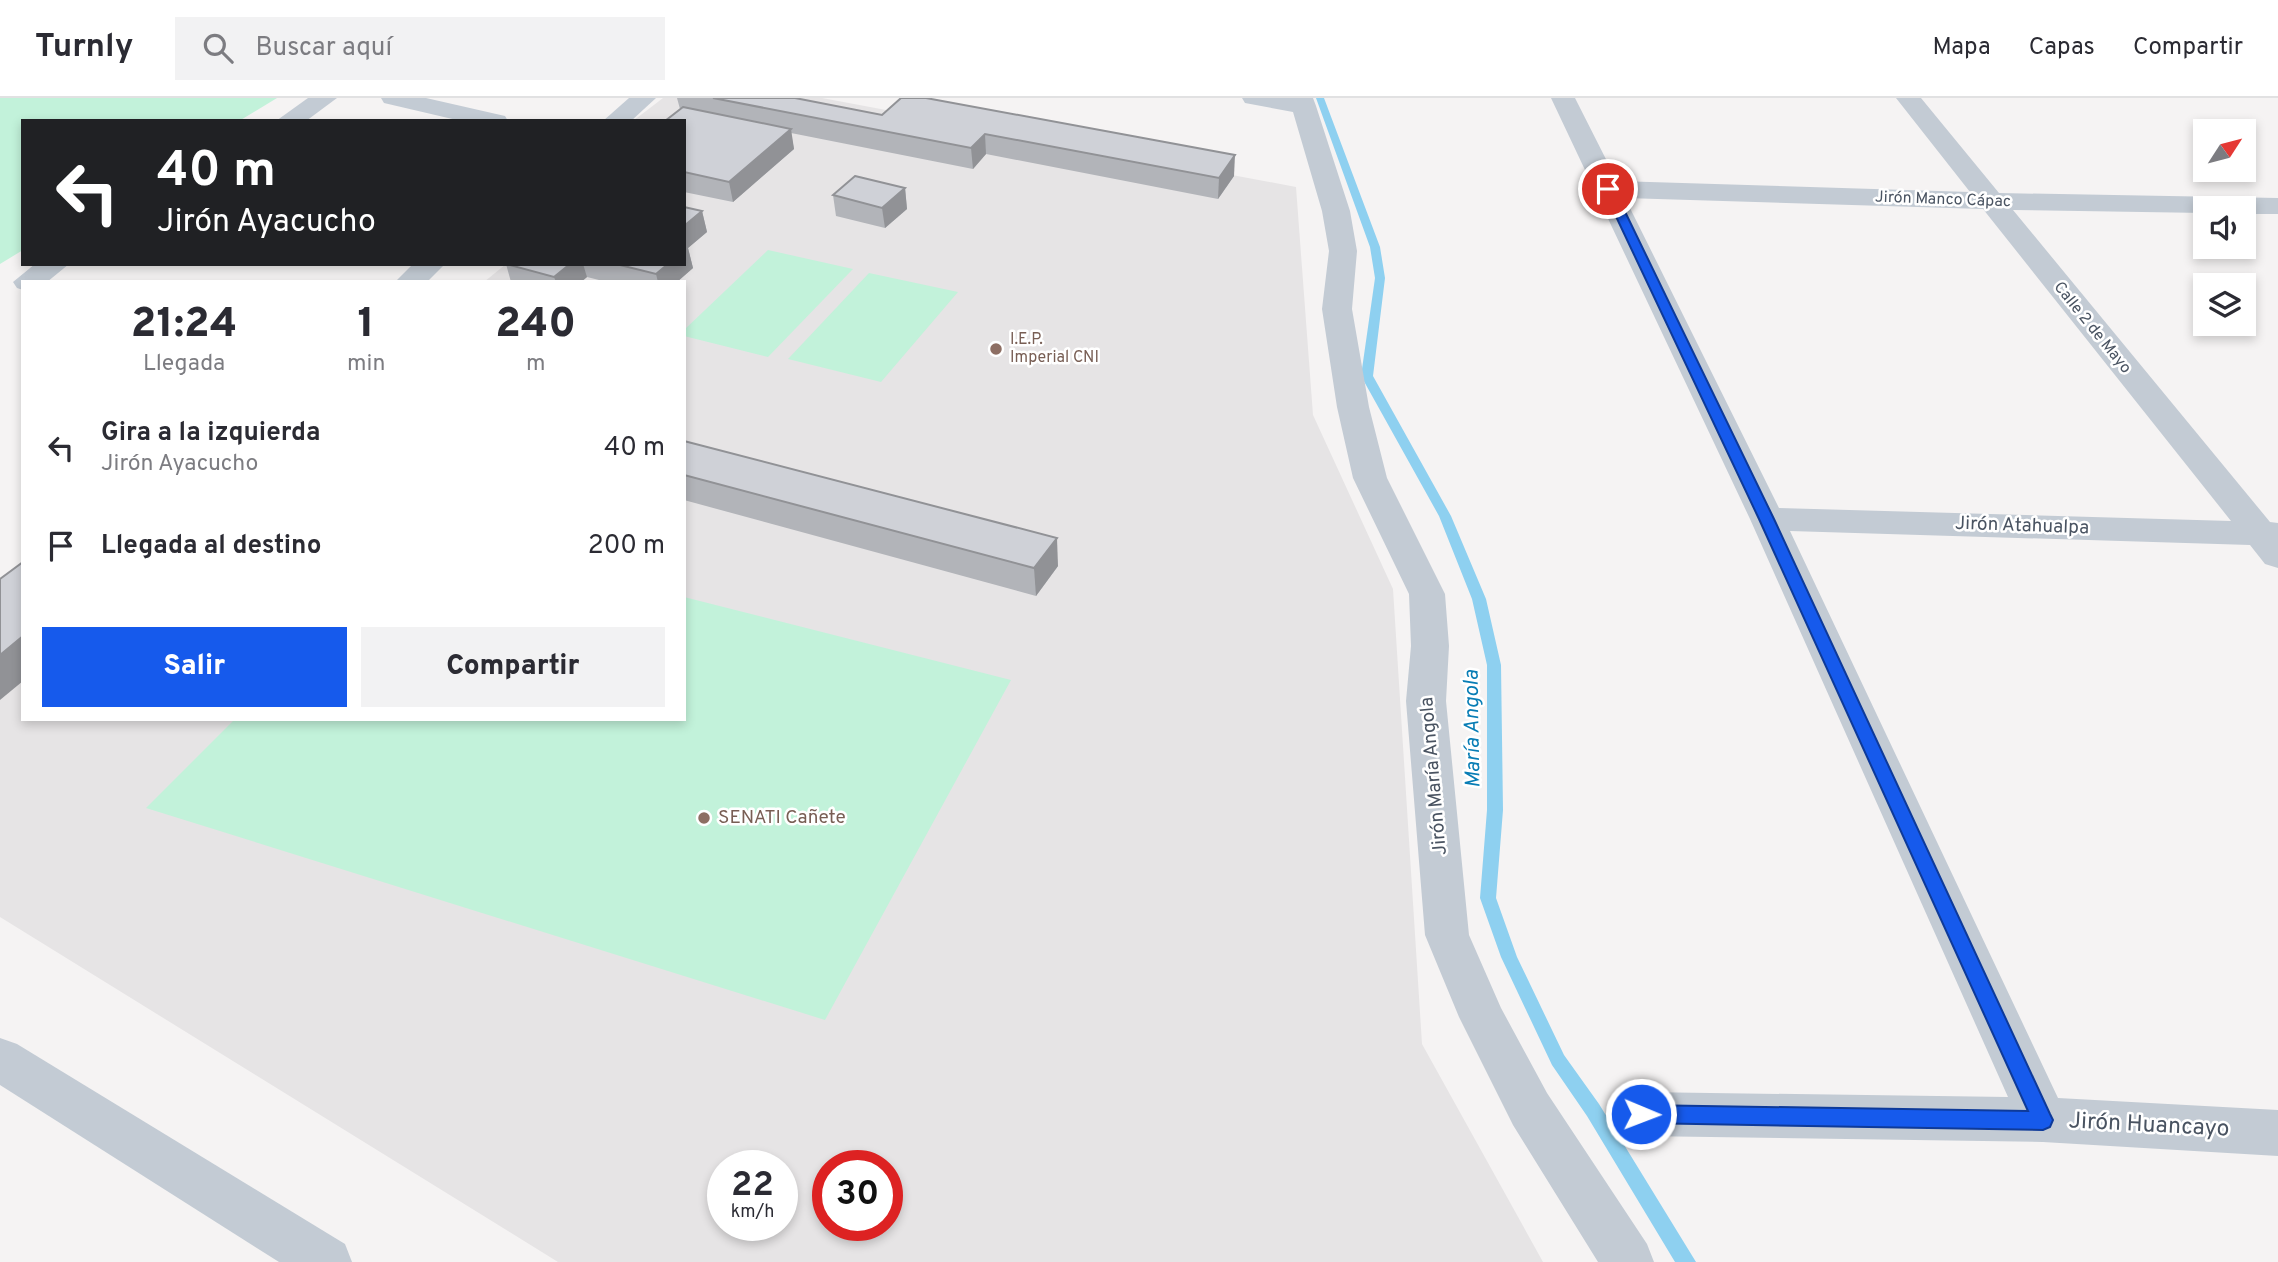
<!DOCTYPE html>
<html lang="es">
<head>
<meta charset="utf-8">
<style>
	:root { --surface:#fff; --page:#f2f2f3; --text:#2b2b33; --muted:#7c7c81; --line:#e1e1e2; --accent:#165aec }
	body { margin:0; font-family:Overpass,sans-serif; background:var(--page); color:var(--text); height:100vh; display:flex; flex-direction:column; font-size:26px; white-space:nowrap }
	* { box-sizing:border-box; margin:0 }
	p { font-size:23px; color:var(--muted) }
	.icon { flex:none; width:38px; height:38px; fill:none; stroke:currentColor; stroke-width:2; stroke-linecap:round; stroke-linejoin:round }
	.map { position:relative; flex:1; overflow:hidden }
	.sheet { position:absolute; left:21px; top:182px; width:665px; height:441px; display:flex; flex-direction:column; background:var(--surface); border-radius:0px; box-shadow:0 4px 10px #0003 }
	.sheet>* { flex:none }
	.top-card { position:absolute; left:21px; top:21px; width:665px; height:147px; border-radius:0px; box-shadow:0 4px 10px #0003; background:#202124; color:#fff; overflow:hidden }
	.needle { width:46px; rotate:54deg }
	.fabs { position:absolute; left:2193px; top:21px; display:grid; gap:14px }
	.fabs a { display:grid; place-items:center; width:63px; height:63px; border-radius:0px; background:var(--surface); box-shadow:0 4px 10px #0003; font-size:35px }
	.speed { position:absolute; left:707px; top:1052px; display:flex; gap:14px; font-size:35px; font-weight:700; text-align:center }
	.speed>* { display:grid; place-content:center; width:91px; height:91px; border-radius:50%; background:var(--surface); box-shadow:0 4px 10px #0003; line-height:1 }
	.speed small { font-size:18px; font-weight:400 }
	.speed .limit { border:10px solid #d22; background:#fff; color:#111 }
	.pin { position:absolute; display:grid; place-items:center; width:60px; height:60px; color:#fff; margin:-30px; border:4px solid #fff; border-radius:50%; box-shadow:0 2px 7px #0007 }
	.me { position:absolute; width:77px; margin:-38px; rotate:91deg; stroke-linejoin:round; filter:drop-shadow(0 0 5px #0008) }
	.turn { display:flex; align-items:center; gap:24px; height:147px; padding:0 21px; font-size:32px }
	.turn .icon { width:91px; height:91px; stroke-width:2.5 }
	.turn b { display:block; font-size:49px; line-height:60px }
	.eta { display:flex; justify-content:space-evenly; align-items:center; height:119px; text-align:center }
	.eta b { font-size:42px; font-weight:800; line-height:49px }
	.button { display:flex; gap:14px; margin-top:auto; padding:14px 21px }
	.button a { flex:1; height:80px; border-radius:0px; background:var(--accent); color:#fff; font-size:28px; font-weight:800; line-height:80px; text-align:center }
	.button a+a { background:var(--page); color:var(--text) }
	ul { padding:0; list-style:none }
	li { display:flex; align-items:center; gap:21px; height:98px; padding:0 21px }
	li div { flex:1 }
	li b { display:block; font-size:26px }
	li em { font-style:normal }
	header { display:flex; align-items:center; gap:42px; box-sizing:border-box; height:98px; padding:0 35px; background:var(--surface); border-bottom:2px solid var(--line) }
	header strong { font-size:33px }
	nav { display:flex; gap:38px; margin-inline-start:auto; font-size:24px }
	.search { width:490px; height:63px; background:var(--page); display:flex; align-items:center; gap:18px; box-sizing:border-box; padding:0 24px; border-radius:0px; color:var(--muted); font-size:26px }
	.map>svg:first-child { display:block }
</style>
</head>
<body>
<header>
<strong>Turnly</strong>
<div class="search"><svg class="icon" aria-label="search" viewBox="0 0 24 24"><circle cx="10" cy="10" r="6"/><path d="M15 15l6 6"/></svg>Buscar aquí</div>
<nav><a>Mapa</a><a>Capas</a><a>Compartir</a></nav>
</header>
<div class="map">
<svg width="2278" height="1164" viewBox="0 0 2278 1164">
	<rect width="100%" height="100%" fill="#f5f3f3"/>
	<path fill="#e6e4e5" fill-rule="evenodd" d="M663 0H822L1296 89 1313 317 1393 491 1422 946 1543 1164H558L0 819V524L23 507V621H684V184H484L506 166H684V23H633ZM723 1068H782V1127H723ZM828 1068H887V1127H828Z"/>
	<g fill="#c2f2da">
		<polygon points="0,0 277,0 239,23 23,23 23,152 0,166"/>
		<polygon points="768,152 853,171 768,259 684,238 684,232"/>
		<polygon points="869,175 958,194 881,284 788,261"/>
		<polygon points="684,499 1011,582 825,922 146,710 235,621 684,621"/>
	</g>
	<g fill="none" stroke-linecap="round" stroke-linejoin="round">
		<polygon fill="#8ed0f0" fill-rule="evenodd" points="1316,0 1324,0 1380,149 1385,180 1373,278 1451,418 1486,501 1501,567 1503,712 1496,800 1517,859 1564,957 1599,1006 1696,1164 1675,1164 1587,1018 1552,967 1501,859 1480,800 1487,712 1487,567 1472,501 1439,418 1361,278 1375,180 1370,149"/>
		<g fill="#c3cbd4" fill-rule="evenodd">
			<polygon points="308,0 337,0 306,23 276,23"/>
			<polygon points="381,0 426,0 505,18 508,23 461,23 384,5"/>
			<polygon points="629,0 656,0 631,23 603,23"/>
			<polygon points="1242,0 1313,0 1316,8 1350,113 1357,153 1352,211 1369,309 1387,380 1445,496 1449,548 1446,603 1469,837 1501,910 1547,995 1647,1146 1654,1164 1598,1164 1513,1027 1459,919 1425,837 1406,603 1411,548 1409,496 1353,380 1337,309 1322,211 1329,153 1322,113 1293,14 1245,5"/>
			<path d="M1551 0H1575L1617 83 1970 94 1896 0H1921L1999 95 2278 100V116H2244V110H2205V115L2013 112 2270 424 2278 425V470L2265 466 2250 447 1790 433 2058 1000 2278 1012V1058L2043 1044 1641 1038 1624 1032 1617 1016 1624 1000 1641 994 2008 999 1750 421ZM1625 100 1983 111 2231 423 1779 410Z"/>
			<polygon points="35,166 69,166 47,184 23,184 23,192 17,190 13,184"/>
			<polygon points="413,166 445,166 427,184 395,184"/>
		</g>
		<polygon fill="#c3cbd4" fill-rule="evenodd" points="0,940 17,946 345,1146 352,1164 279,1164 0,987"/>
	</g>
	<g fill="#b2b4b9">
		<polygon points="677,0 795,0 882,17 1234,78 1218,101 986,56 973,71 791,35 794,51 733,104 684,94 684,23 680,11"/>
		<polygon points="905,90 907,111 885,130 836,118 833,97"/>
		<polygon points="684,109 702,113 707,134 688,150 693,170 677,184 607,184 587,179 581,184 511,184 506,166 684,166"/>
		<polygon points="684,343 1058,468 1036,498 684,402"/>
	</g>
	<g fill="#919296">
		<polygon points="791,31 794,51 733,104 729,84"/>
		<polygon points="985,36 986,56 973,71 971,50"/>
		<polygon points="1235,57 1234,78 1218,101 1219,80"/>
		<polygon points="905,90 907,111 885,130 882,110"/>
		<polygon points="702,113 707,134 688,150 693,170 677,184 658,184 656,176 668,166 684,166 684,128"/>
		<polygon points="570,166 583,166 587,179 581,184 556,184 554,179"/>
		<polygon points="1057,440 1058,468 1036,498 1034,470"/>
		<polygon points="23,538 23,583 0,602 0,557"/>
	</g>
	<g fill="#cfd1d7" stroke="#919296" stroke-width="2">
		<polygon points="713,0 795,0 882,17 901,0 926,0 1235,57 1219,80 985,36 971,50"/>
		<polygon points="683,9 791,31 729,84 684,74 684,23 665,23"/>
		<polygon points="855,78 905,90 882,110 833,97"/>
		<polygon points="684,109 702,113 684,128"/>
		<polygon points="506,166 570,166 554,179"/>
		<polygon points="616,166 668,166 656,176"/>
		<polygon points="684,343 1057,440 1034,470 684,377"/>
		<polygon points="23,464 23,538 0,557 0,481"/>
	</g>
	<polygon fill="#165aec" stroke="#0e3a99" stroke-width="2" points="1604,89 1614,91 1774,421 2050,1016 2053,1022 2050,1029 2043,1032 1641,1025 1634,1022 1631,1016 1634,1009 1641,1007 2028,1013 1759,421 1603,91"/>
	<g fill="#8d6e63" stroke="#fff" stroke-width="2.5">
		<circle cx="996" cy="251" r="7"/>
		<circle cx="704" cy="720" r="7"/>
	</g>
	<g text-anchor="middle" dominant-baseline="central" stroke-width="5" stroke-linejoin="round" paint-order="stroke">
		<g font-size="16" fill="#495361" stroke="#fff">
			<text transform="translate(1943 102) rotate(2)">Jirón Manco Cápac</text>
			<text transform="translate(2092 230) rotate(51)">Calle 2 de Mayo</text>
		</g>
		<g font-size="16" fill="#785e54" stroke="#fff" text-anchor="start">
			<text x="1010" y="242">I.E.P.<tspan x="1010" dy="18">Imperial CNI</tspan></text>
		</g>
		<g font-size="19" fill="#495361" stroke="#fff">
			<text transform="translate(2022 428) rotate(2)">Jirón Atahualpa</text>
			<text transform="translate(1434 678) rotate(-95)">Jirón María Angola</text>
		</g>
		<g font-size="19" fill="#785e54" stroke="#fff" text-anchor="start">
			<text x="718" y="720">SENATI Cañete</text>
		</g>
		<g font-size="21" font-style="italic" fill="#087db5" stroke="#fff">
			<text transform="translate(1473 631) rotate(-91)">María Angola</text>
		</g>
		<g font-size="23" fill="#495361" stroke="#fff">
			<text transform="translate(2149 1028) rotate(3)">Jirón Huancayo</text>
		</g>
	</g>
</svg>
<div class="fabs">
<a><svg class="needle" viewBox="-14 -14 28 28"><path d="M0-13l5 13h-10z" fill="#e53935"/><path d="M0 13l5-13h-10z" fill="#7c7c81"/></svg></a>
<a><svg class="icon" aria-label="sound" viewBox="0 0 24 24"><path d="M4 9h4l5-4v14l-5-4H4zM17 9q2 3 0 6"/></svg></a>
<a><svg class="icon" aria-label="layers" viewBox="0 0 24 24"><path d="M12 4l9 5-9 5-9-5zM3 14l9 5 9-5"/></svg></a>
</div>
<div class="speed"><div>22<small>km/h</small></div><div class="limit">30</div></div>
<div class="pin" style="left:1608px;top:91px;background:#d93025"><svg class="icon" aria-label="arrive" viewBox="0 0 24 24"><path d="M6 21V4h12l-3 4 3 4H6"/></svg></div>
<svg class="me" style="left:1641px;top:1016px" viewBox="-20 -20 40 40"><circle r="17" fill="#165aec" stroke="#fff" stroke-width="3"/><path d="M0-11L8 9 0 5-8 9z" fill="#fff"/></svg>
<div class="top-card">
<div class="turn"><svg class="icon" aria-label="left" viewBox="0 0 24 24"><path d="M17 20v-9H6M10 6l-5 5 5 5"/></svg><div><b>40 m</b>Jirón Ayacucho</div></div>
</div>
<section class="sheet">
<div class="eta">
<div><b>21:24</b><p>Llegada</p></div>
<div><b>1</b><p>min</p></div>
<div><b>240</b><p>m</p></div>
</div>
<ul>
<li><svg class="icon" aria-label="left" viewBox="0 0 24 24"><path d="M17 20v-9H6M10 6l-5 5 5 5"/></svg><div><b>Gira a la izquierda</b><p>Jirón Ayacucho</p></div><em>40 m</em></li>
<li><svg class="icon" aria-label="arrive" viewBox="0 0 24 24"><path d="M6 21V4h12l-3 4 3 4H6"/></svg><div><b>Llegada al destino</b></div><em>200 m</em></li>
</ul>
<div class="button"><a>Salir</a><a>Compartir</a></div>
</section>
</div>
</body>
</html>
